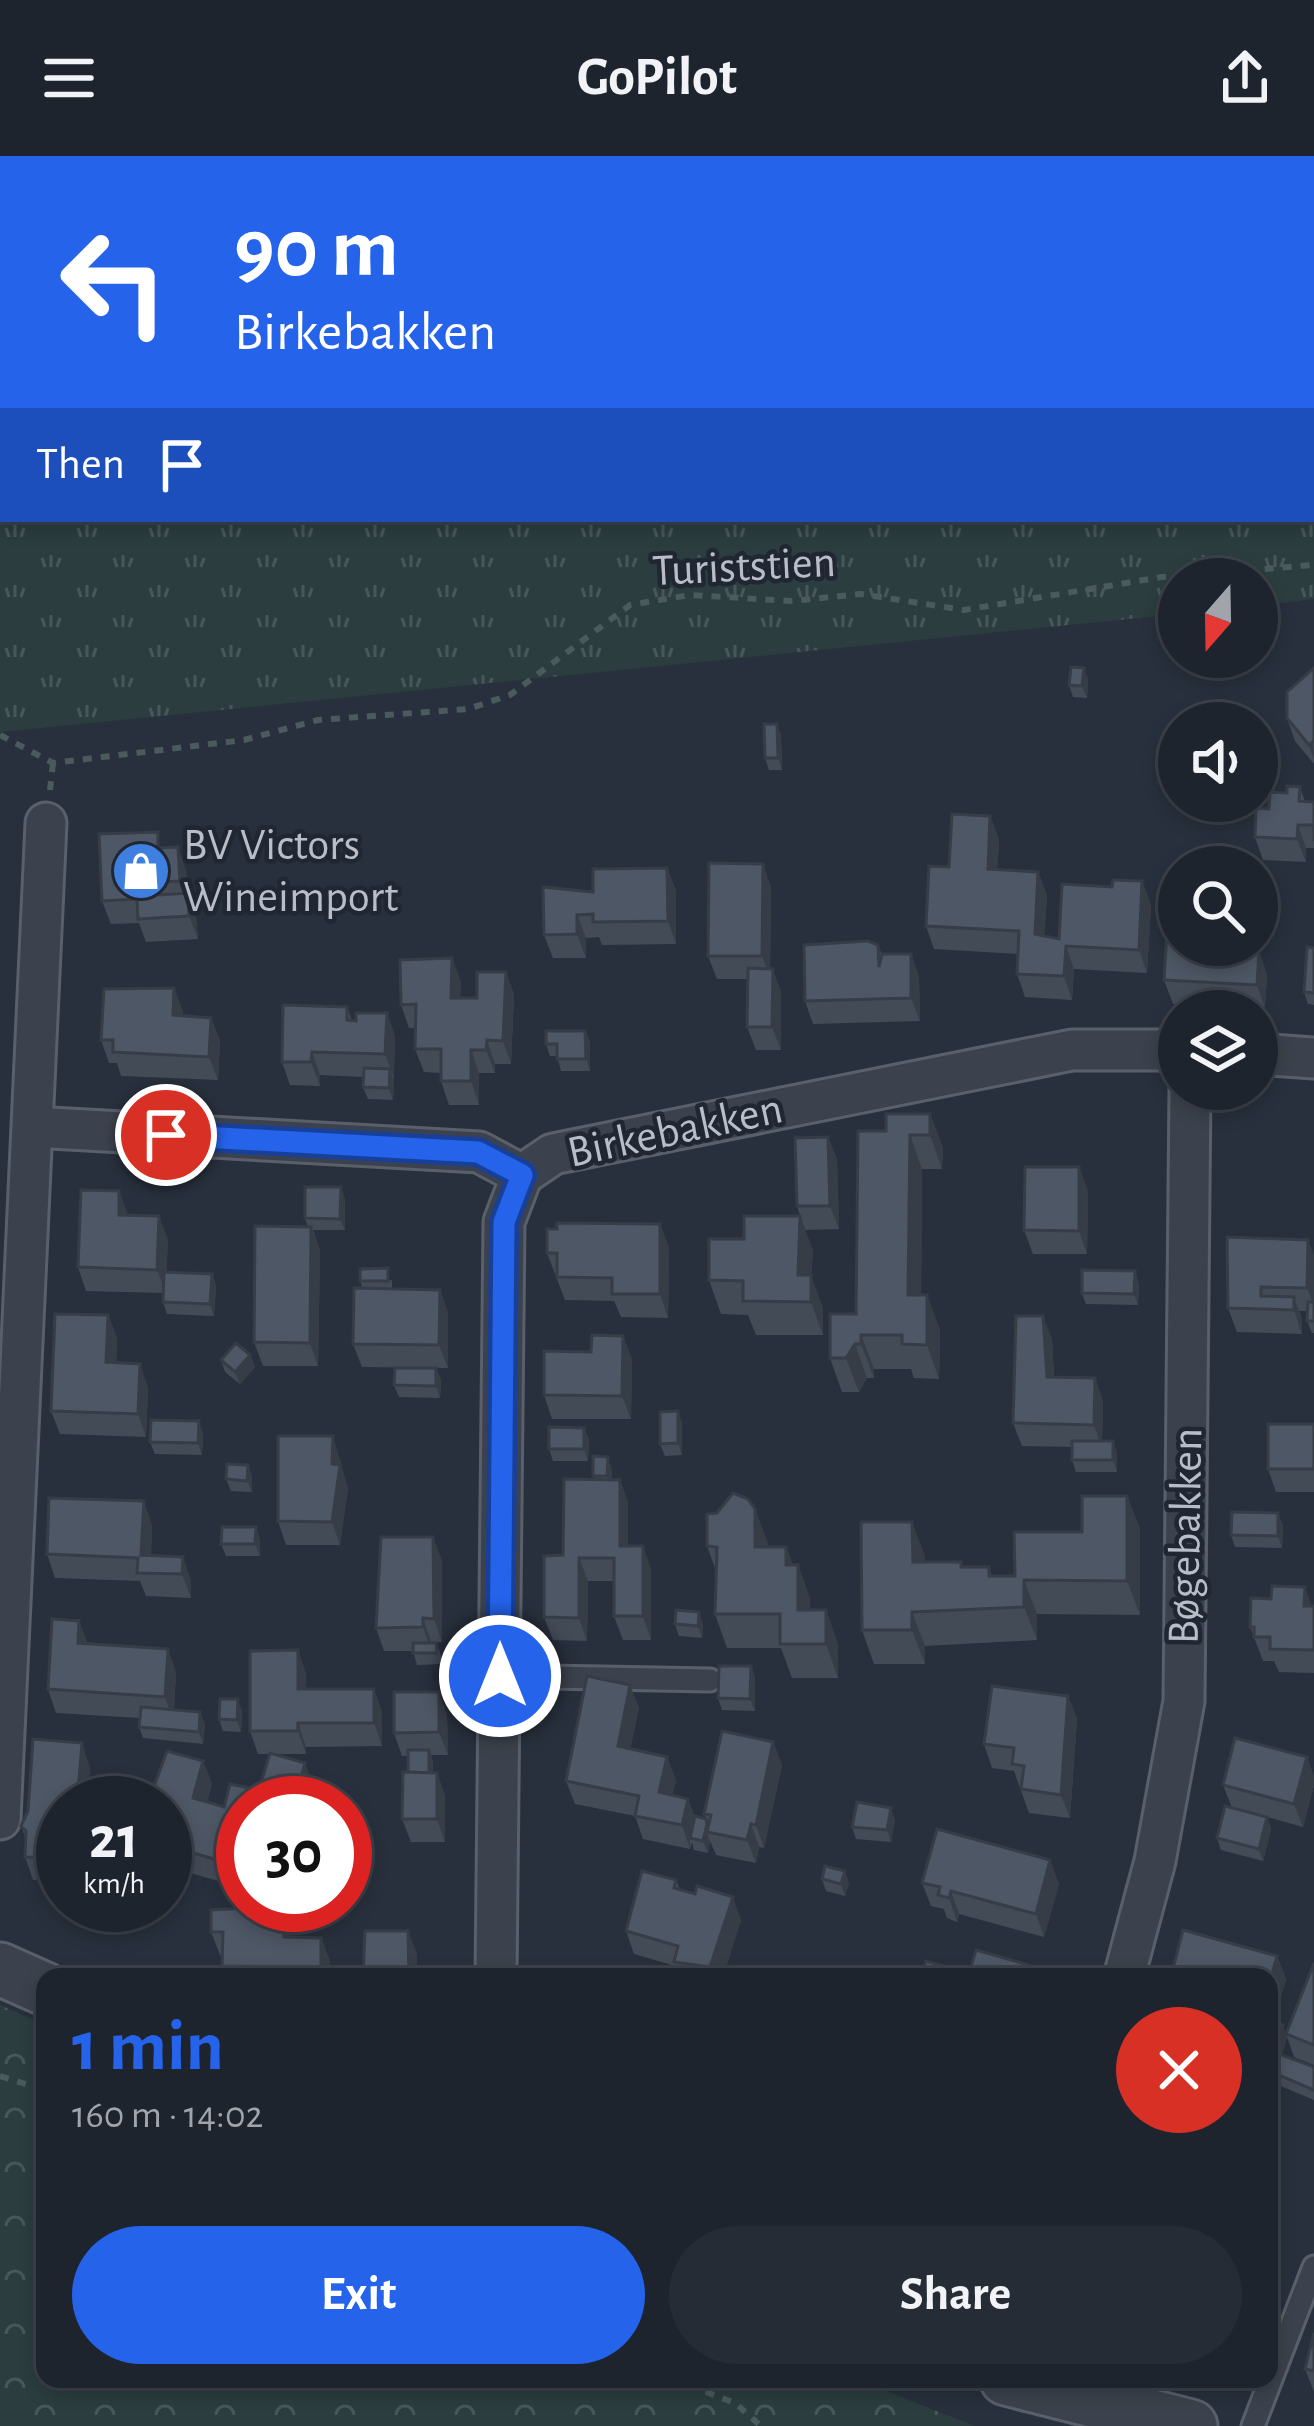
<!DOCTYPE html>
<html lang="en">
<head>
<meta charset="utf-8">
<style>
	:root { --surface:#1e242e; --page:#262c36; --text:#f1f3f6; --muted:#a1a4aa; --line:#3c414a; --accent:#2563eb }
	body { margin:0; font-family:"Alegreya Sans",sans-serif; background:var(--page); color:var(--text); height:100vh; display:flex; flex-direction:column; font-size:45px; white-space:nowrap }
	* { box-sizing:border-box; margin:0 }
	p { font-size:39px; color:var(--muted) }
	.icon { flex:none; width:66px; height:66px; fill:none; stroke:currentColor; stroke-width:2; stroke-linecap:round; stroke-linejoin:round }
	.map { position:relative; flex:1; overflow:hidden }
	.drawer { position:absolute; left:36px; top:1812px; width:1242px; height:420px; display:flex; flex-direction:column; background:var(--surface); border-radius:24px; box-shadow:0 6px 18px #0003,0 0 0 3px var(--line) }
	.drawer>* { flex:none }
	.hud { position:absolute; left:0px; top:0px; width:1314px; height:366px; box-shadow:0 6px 18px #0003,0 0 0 3px var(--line); background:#2563eb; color:#fff; overflow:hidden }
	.needle { width:78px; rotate:200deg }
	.tools { position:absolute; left:1158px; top:402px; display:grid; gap:24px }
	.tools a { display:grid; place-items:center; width:120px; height:120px; border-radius:50%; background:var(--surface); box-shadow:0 6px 18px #0003,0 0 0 3px var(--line); font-size:60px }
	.speed { position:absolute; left:36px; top:1620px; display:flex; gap:24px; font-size:60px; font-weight:700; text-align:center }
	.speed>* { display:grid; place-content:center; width:156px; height:156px; border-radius:50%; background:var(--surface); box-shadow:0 6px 18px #0003,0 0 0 3px var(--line); line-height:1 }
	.speed small { font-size:30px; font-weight:400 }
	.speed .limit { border:18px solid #d22; background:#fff; color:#111 }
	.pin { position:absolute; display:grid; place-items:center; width:102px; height:102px; color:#fff; margin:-51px; border:6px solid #fff; border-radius:50%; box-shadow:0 3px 12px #0007 }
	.me { position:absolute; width:132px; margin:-66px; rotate:0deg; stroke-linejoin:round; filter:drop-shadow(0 0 9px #0008) }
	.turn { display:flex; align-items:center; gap:42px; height:252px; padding:0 36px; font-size:54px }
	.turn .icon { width:156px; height:156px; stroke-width:2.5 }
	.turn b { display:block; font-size:84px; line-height:102px }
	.then { display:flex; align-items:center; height:114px; padding:0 36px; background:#0003; gap:24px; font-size:45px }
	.round { display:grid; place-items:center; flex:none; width:126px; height:126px; border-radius:63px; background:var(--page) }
	.overview { display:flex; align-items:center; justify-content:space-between; height:204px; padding:0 36px }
	h1 { font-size:72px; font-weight:700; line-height:90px; color:var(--accent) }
	.button { display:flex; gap:24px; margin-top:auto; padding:24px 36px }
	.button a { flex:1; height:138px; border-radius:72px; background:var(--accent); color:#fff; font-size:48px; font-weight:700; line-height:138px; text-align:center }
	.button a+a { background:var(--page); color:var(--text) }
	header { display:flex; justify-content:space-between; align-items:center; height:156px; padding:0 36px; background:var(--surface); font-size:54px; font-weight:700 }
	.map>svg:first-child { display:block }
</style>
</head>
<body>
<header><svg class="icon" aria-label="menu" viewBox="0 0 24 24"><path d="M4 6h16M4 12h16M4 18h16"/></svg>GoPilot<svg class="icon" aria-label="share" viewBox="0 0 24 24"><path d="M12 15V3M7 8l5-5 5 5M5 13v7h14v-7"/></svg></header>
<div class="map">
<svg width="1314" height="2270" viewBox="0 0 1314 2270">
	<defs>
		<pattern id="grass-tufts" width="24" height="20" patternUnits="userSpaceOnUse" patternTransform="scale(3)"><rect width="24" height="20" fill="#2b3d3f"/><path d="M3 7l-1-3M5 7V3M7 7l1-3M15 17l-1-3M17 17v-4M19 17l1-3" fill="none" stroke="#485759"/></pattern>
		<pattern id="forest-crowns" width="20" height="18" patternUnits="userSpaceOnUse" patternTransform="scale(3)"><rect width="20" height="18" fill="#2b3d3f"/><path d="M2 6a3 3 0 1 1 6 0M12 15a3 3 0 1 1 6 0" fill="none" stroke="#485759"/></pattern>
	</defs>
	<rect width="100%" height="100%" fill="#28303d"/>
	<polygon fill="url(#grass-tufts)" points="0,0 364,3 3,3 3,363 1311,363 1311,3 391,3 1314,0 1314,443 1257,450 1257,423 1179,423 1179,458 0,576"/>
	<polygon fill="url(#forest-crowns)" points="0,1849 45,1869 45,2223 855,2223 975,2270 0,2270"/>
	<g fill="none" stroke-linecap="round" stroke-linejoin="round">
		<defs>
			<g id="service">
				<polyline points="500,1520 710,1524"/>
				<polyline points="1253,2270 1314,2111"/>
			</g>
			<g id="minor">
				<polyline points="1257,898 1314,902"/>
				<polyline points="33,971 479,996 522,1019 553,998 1072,894 1179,894"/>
				<polyline points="0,1663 46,667"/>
				<polyline points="496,1821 504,1066 522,1019"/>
				<polyline points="1124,1821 1155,1705 1184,1545 1190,933"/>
			</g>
			<g id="tertiary">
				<polyline points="0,1813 45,1833"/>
				<polyline points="1006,2223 1191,2270"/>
			</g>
		</defs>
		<use href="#service" stroke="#59606b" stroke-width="27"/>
		<use href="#minor" stroke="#59606b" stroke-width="45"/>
		<use href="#tertiary" stroke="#59606b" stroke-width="57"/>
		<g stroke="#4a5a5d" stroke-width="6" stroke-dasharray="9 9" stroke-linecap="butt">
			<polyline points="0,579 53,607 244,584 318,564 468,553 510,539 630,449 690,439 792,445 861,438 964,454 1162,421 1314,409"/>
			<polyline points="50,634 53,607"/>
			<polyline points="0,1920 45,1934"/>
			<polyline points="672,2223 735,2247 761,2270"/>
		</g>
		<use href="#service" stroke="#3c424d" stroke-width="21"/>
		<use href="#minor" stroke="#3c424d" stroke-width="39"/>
		<use href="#tertiary" stroke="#3c424d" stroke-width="51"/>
	</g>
	<g fill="#434b57">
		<polygon points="1084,512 1088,524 1087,542 1073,541 1069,529"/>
		<polygon points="1314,512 1314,608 1295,585 1287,562"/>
		<polygon points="777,568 781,580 782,614 769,614 765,602"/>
		<polygon points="1300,631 1305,646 1314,646 1314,692 1306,692 1306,706 1263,704 1255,681 1269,653 1287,637"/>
		<polygon points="990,660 999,684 997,714 1038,716 1047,740 1044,780 1059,783 1112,731 1142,725 1151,749 1147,817 1074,813 1072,844 1025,841 1017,818 1018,798 934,793 926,770 949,711"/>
		<polygon points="163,692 186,714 188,737 196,760 198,783 146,786 139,767 111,768 102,745"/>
		<polygon points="667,712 676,735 676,788 602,789 599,781 586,782 586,802 553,802 544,779 593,736"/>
		<polygon points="771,731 770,813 781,836 781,894 756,894 747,871 748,823 717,823 708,800"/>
		<polygon points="878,789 882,799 911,798 919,821 920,865 813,868 805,845"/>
		<polygon points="1179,789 1256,789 1255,795 1259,795 1267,819 1265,852 1173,848 1164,824"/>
		<polygon points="1314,792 1314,849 1308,848 1304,836"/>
		<polygon points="506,816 514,839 511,908 495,908 495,917 479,917 479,949 449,949 441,925 441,917 424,916 415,893 415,872 409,872 401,849 461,825 460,842 477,842"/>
		<polygon points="174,832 183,860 211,862 220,885 218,924 121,920 117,907 109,907 101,884"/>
		<polygon points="347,851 352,865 387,857 395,880 393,944 368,943 363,931 364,921 320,919 320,930 290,929 282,906"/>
		<polygon points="585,875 590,886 590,915 561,915 557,900 550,900 546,888"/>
		<polygon points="930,958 943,992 942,1013 922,1013 921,1139 940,1173 939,1223 914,1222 911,1213 874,1213 874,1222 867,1222 859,1236 842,1236 830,1202 856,1158 886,975"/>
		<polygon points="828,981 837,1004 839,1073 805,1074 797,1050"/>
		<polygon points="1088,1034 1087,1098 1033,1098 1024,1074"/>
		<polygon points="345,1043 345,1074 313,1074 320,1094 318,1210 263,1210 254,1186 308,1071 305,1062"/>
		<polygon points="128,1059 168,1084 166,1116 212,1118 216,1130 214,1160 167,1158 163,1146 163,1137 86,1135 78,1111"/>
		<polygon points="669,1091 668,1162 621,1161 614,1145 565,1144 547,1097"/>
		<polygon points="813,1094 811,1120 823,1153 823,1179 756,1179 748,1159 721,1158 709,1124"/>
		<polygon points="1314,1099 1314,1177 1312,1177 1307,1165 1308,1155 1299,1155 1302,1164 1302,1178 1237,1176 1228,1152"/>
		<polygon points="392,1124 392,1133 440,1134 448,1157 448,1212 362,1211 353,1188 363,1133 360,1125"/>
		<polygon points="1139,1127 1138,1149 1086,1148 1082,1137"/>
		<polygon points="108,1159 117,1182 116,1207 148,1231 146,1281 60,1278 51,1255"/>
		<polygon points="1052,1183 1054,1221 1095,1222 1103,1245 1102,1285 1113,1285 1117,1297 1117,1316 1076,1316 1072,1304 1072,1291 1022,1290 1013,1267"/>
		<polygon points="250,1199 255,1211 240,1228 225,1216 221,1204"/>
		<polygon points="632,1203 631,1263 552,1263 544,1239"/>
		<polygon points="436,1212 441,1224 440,1242 399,1241 394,1229"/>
		<polygon points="682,1267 682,1299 665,1300 660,1288"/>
		<polygon points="1314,1268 1314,1336 1276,1336 1268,1313"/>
		<polygon points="584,1272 589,1284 588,1305 553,1305 549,1293"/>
		<polygon points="203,1277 202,1299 155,1298 150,1286"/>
		<polygon points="341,1304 341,1312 348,1332 340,1389 286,1389 278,1365"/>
		<polygon points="248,1309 252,1321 252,1336 231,1335 226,1323"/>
		<polygon points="612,1313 612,1324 620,1324 628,1347 628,1390 651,1413 651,1484 623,1484 614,1460 614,1425 588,1425 587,1485 553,1484 544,1461 563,1399 595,1324 593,1320"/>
		<polygon points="1127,1340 1140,1373 1140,1459 1037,1458 1037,1484 925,1490 925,1508 874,1508 862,1474 925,1400 925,1406 961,1406 963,1411 989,1411 992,1420 1015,1420 1082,1376"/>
		<polygon points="755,1353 768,1391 786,1391 793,1409 798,1409 810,1443 810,1454 826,1454 838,1488 838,1522 792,1522 781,1492 727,1492 715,1458 716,1415 707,1390"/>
		<polygon points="152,1369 151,1399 191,1424 191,1442 146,1440 140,1425 55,1422 47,1398"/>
		<polygon points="1283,1369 1282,1392 1235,1391 1231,1379"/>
		<polygon points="260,1383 260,1400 226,1400 221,1388"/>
		<polygon points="442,1404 442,1486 431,1486 436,1487 441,1499 441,1508 417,1509 413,1495 384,1495 376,1472"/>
		<polygon points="1305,1431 1311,1450 1314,1450 1314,1517 1279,1516 1274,1505 1263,1505 1250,1471 1271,1443"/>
		<polygon points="675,1468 703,1468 702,1482 679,1480"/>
		<polygon points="88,1488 176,1516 174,1554 205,1568 203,1588 143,1582 139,1571 140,1562 56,1557 48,1533"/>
		<polygon points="298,1494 306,1518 306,1533 382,1556 382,1590 306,1591 306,1598 274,1598 314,1631 313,1634 243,1647 243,1704 230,1700 222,1726 165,1710 165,1647 203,1605 212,1628 207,1646 224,1651 259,1634 269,1598 258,1598 250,1575"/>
		<polygon points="751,1510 755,1522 755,1555 722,1554 718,1542"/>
		<polygon points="630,1529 639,1552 630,1593 667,1601 676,1625 672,1639 688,1643 695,1662 706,1663 704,1658 773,1586 782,1609 764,1692 759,1691 756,1707 716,1699 710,1685 708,1697 694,1694 692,1686 690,1693 643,1683 635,1660 575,1648 566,1625"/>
		<polygon points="1068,1540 1077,1563 1070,1662 1029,1657 1014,1615 992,1612 984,1588"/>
		<polygon points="242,1555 241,1576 223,1575 219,1563"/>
		<polygon points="447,1559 448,1599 431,1599 433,1606 433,1617 437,1617 445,1640 445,1686 411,1686 402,1663 408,1600 402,1600 394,1577"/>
		<polygon points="1307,1601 1314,1621 1314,1629 1303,1671 1267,1661 1271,1673 1263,1705 1221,1694 1217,1682 1232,1652 1223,1629"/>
		<polygon points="90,1611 87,1647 63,1647 63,1749 105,1749 104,1762 61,1759 53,1736 53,1725 33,1724 25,1701 26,1683 21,1670"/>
		<polygon points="895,1664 891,1686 856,1683 852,1671"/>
		<polygon points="348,1707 352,1719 352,1736 345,1737 345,1709"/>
		<polygon points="822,1723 849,1727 845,1740 826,1735"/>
		<polygon points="676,1724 680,1734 741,1764 723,1821 679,1821 675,1810 634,1798 626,1775"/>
		<polygon points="922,1727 1059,1728 1044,1781 959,1758 957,1766 947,1762 944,1753 931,1750"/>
		<polygon points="289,1763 291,1781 321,1782 330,1805 329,1821 227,1821 222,1810 223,1799 220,1799 211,1776"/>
		<polygon points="1277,1800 1286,1823 1274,1866 1286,1877 1314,1807 1314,1909 1294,1901 1287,1881 1282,1899 1314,1911 1314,1944 1271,1926 1269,1919 1269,1909 1274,1897 1269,1896 1269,1821"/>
		<polygon points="1314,2177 1314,2236 1305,2213"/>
	</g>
	<g fill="#373d47">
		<polygon points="1084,512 1088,524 1087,542 1082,530"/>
		<polygon points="777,568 781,580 782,614 778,602"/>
		<polygon points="1313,585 1314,603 1309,589"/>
		<polygon points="990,660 999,684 996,737 988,713"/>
		<polygon points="1298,669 1306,692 1306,706 1297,683"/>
		<polygon points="178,691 186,714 188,749 180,725"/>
		<polygon points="763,708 771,731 770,823 762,800"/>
		<polygon points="667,712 676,735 676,788 668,765"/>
		<polygon points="1038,716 1047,740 1043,801 1035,778"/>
		<polygon points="1142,725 1151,749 1147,817 1139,794"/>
		<polygon points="188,737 196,760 198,783 189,760"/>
		<polygon points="577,759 586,782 586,802 577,778"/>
		<polygon points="1066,790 1074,813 1072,844 1064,820"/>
		<polygon points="1259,795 1267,819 1265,852 1257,829"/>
		<polygon points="911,798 919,821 920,865 911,842"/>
		<polygon points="452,802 461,825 460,865 451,842"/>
		<polygon points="773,813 781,836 781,894 772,871"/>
		<polygon points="506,816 514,839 511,908 503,885"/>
		<polygon points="174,832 183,855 181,882 173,859"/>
		<polygon points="387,857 395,880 394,921 385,898"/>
		<polygon points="211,862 220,885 218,924 209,901"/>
		<polygon points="585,875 590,886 590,915 586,903"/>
		<polygon points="487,884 495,908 495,917 486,894"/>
		<polygon points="471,894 479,917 479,949 471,925"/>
		<polygon points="312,896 320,919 320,930 311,906"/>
		<polygon points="390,913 394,925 393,944 389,932"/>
		<polygon points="930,958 943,992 942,1013 930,979"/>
		<polygon points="910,979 922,1013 921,1173 908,1139"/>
		<polygon points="828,981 837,1004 839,1073 830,1050"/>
		<polygon points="1079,1011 1088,1034 1087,1098 1079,1075"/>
		<polygon points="341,1031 345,1043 345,1074 340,1063"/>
		<polygon points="119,1035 128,1058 127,1082 119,1059"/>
		<polygon points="159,1060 168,1084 166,1137 157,1114"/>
		<polygon points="800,1060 813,1094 811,1120 823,1153 823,1179 811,1146 798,1119"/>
		<polygon points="660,1068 669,1091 668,1162 660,1138"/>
		<polygon points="311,1071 320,1094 318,1210 310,1187"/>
		<polygon points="1308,1084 1314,1099 1314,1151 1307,1132"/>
		<polygon points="1135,1115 1139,1127 1138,1149 1134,1138"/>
		<polygon points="212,1118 216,1130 214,1160 210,1148"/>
		<polygon points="440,1134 448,1157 448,1212 439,1189"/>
		<polygon points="927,1139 940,1173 939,1223 927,1189"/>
		<polygon points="1294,1141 1302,1164 1302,1178 1294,1154"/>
		<polygon points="108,1159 117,1182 115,1230 106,1206"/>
		<polygon points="1043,1160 1052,1183 1055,1244 1047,1221"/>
		<polygon points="861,1179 874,1213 874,1222 861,1188"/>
		<polygon points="623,1180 632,1203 631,1263 622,1240"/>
		<polygon points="855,1188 867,1222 859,1236 846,1202"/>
		<polygon points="250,1199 255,1211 240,1228 235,1216"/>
		<polygon points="140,1208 148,1231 146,1281 138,1258"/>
		<polygon points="436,1212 441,1224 440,1242 436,1230"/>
		<polygon points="1095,1222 1103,1245 1102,1292 1094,1269"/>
		<polygon points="678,1255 682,1267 682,1299 678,1287"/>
		<polygon points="199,1265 203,1277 202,1299 198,1287"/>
		<polygon points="584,1272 589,1284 588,1305 584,1293"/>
		<polygon points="333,1280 348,1332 340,1389 332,1366"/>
		<polygon points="1113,1285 1117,1297 1117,1316 1113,1304"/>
		<polygon points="608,1301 612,1313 612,1332 607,1320"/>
		<polygon points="248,1309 252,1321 252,1336 247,1325"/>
		<polygon points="620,1324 628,1347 628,1413 620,1390"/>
		<polygon points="1127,1340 1140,1373 1140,1459 1127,1425"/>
		<polygon points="144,1345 152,1369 150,1417 141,1399"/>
		<polygon points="755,1353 768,1387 768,1425 755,1391"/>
		<polygon points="1278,1357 1283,1369 1282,1392 1278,1380"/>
		<polygon points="912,1366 925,1400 925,1440 913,1406"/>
		<polygon points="256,1371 260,1383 260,1400 255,1388"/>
		<polygon points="433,1381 442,1404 442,1486 434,1463"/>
		<polygon points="643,1390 651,1413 651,1484 643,1460"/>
		<polygon points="786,1391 798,1423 798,1409 810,1443 810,1488 798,1454 786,1409"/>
		<polygon points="183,1401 191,1424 191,1442 182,1418"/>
		<polygon points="579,1402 588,1425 587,1485 579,1462"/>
		<polygon points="1024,1424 1037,1458 1037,1484 1024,1451"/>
		<polygon points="1305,1431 1313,1454 1304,1450"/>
		<polygon points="826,1454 838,1488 838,1522 826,1488"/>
		<polygon points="699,1456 703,1468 702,1482 698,1470"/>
		<polygon points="912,1456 925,1490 925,1508 912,1474"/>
		<polygon points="423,1462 431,1486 431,1495 423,1471"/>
		<polygon points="79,1465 88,1488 78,1487"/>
		<polygon points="168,1493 176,1516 173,1565 165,1541"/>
		<polygon points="298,1494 306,1518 306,1556 298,1533"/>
		<polygon points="751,1510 755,1522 755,1555 750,1543"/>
		<polygon points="630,1529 639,1552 626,1614 618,1590"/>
		<polygon points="374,1533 382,1556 382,1590 374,1567"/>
		<polygon points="439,1536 447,1559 448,1599 439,1576"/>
		<polygon points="1068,1540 1077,1563 1070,1662 1061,1639"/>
		<polygon points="238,1543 242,1555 241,1576 237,1564"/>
		<polygon points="200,1556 205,1568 203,1588 199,1576"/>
		<polygon points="298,1567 306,1591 306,1598 298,1575"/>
		<polygon points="773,1586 782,1609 764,1692 756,1669"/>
		<polygon points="82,1587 90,1611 87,1647 77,1647"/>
		<polygon points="429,1594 433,1606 433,1628 429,1617"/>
		<polygon points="667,1601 676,1625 667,1659 659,1636"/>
		<polygon points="1307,1601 1314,1621 1314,1629 1303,1671 1294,1648"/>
		<polygon points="203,1605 212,1628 201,1666 193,1642"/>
		<polygon points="305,1607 314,1631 309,1647 299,1630"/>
		<polygon points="437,1617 445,1640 445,1686 437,1663"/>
		<polygon points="688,1643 696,1666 690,1682 690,1693 682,1669"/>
		<polygon points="891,1652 895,1664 891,1686 887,1674"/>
		<polygon points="1267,1661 1271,1673 1263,1705 1259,1693"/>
		<polygon points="707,1668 707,1676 710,1685 708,1697 703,1685"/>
		<polygon points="751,1668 759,1691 756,1707 747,1684"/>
		<polygon points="221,1676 230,1700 222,1726 214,1703"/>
		<polygon points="1050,1704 1059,1728 1044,1781 1036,1758"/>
		<polygon points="348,1707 352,1719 352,1736 347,1725"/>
		<polygon points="845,1715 849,1727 845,1740 841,1728"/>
		<polygon points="951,1735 959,1758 957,1766 949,1742"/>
		<polygon points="733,1741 741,1764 723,1821 714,1821 710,1811"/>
		<polygon points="281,1749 284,1749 289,1763 292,1805 284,1781"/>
		<polygon points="408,1775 417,1798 417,1821 409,1821"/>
		<polygon points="321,1782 330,1805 329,1821 322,1821 321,1816"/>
		<polygon points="1277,1800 1286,1823 1272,1872 1269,1864 1269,1829"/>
		<polygon points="1283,1869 1287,1880 1282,1900 1277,1888"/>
	</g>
	<g fill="#4e5765" stroke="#373d47" stroke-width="3">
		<polygon points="1071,511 1084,512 1082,530 1069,529"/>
		<polygon points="1314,512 1314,585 1309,589 1287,562 1287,536"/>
		<polygon points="764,568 777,568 778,602 765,602"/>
		<polygon points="1287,630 1300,631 1299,645 1314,646 1314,685 1314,669 1298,669 1297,683 1255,681 1256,652 1269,653 1270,636 1287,637"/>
		<polygon points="952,658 990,660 988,713 1038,716 1035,778 1059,783 1062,728 1112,731 1113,724 1142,725 1139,794 1066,790 1064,820 1017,818 1019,775 926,770 929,710 949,711"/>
		<polygon points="158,676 158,692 178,691 180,725 160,726 160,739 188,737 189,760 138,763 137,743 102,745 99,678"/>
		<polygon points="709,707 763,708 762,800 708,800"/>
		<polygon points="667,712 668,765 593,766 593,758 577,759 577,778 544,779 543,731 593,736 593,713"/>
		<polygon points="1170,727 1179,727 1179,789 1204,789 1204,793 1259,795 1257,829 1164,824"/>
		<polygon points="868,785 878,789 879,811 882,798 911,798 911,842 805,845 804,789"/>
		<polygon points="1307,791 1314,792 1314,837 1304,836"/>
		<polygon points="452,802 451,842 477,842 477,816 506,816 503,885 487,884 486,894 471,894 471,925 441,925 441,893 415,893 416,848 401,849 400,804"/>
		<polygon points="748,812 773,813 772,871 747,871"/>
		<polygon points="174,832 173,859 211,862 209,901 113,896 113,884 101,884 104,833"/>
		<polygon points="283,849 347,851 347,864 356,865 356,857 387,857 385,898 312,896 311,906 282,906"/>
		<polygon points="546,875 585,875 586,903 557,903 557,888 546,888"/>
		<polygon points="364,912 390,913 389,932 363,931"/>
		<polygon points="886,958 930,958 930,979 910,979 908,1139 927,1139 927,1189 902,1188 902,1179 861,1179 861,1188 855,1188 846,1202 830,1202 830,1158 856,1158 858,975 886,975"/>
		<polygon points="828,981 830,1050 797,1050 795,982"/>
		<polygon points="1025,1011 1079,1011 1079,1075 1024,1074"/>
		<polygon points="305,1031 341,1031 340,1063 305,1062"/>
		<polygon points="81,1034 119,1035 119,1059 159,1060 157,1114 78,1111"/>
		<polygon points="744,1060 800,1060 798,1119 811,1119 811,1146 743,1145 743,1125 709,1124 709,1083 744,1083"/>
		<polygon points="557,1067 660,1068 660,1138 612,1138 612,1122 557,1121 557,1097 547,1097 547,1073 557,1073"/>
		<polygon points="255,1070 311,1071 310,1187 254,1186"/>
		<polygon points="1227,1081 1308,1084 1307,1132 1261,1131 1261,1140 1294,1141 1294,1154 1228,1152"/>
		<polygon points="388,1112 388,1125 360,1125 360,1113"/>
		<polygon points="1082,1114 1135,1115 1134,1138 1082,1137"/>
		<polygon points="164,1116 212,1118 210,1148 163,1146"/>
		<polygon points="354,1132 440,1134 439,1189 353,1188"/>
		<polygon points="1308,1146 1314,1146 1314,1165 1307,1165"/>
		<polygon points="55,1158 108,1159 106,1206 140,1208 138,1258 51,1255"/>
		<polygon points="1016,1160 1043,1160 1047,1221 1095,1222 1094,1269 1013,1267"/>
		<polygon points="592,1179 623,1180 622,1240 544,1239 544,1195 591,1196"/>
		<polygon points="236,1187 250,1199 235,1216 221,1204"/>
		<polygon points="395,1212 436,1212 436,1230 394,1229"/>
		<polygon points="678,1255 678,1287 660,1288 660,1256"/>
		<polygon points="151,1264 199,1265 198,1287 150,1286"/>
		<rect x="1268" y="1268" width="46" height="45"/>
		<polygon points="549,1271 584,1272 584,1293 549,1293"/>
		<polygon points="278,1280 333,1280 332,1308 340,1309 332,1366 278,1365"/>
		<rect x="1072" y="1285" width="41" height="19"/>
		<polygon points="593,1300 608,1301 607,1320 593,1320"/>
		<polygon points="227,1308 248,1309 247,1325 226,1323"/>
		<polygon points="564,1323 620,1324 620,1390 643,1390 643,1460 614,1460 614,1402 579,1402 579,1462 544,1461 544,1400 563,1399"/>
		<polygon points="733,1337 748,1343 755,1353 755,1391 786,1391 786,1409 798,1409 798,1454 826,1454 826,1488 780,1488 780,1458 715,1458 717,1391 707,1390 707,1358 717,1357"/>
		<polygon points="1082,1340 1127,1340 1127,1425 1024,1424 1024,1451 912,1456 912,1474 862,1474 861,1366 912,1366 913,1406 961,1406 961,1411 989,1411 989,1420 1015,1420 1014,1376 1082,1376"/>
		<polygon points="49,1342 144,1345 141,1399 183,1401 182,1418 137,1417 138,1402 47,1398"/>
		<polygon points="1232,1356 1278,1357 1278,1380 1231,1379"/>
		<polygon points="222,1371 256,1371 255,1388 221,1388"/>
		<polygon points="381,1381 433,1381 434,1463 423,1462 423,1471 376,1472"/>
		<polygon points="1272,1430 1305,1431 1304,1450 1314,1450 1314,1494 1270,1493 1270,1481 1254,1481 1254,1471 1250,1471 1251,1442 1271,1443"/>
		<polygon points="676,1454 699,1456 698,1470 675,1468"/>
		<polygon points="52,1463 79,1465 78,1487 168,1493 165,1541 48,1533"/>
		<polygon points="413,1487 436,1487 437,1497 413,1497"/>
		<polygon points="298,1494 298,1533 374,1533 374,1567 298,1567 298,1575 250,1575 250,1495"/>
		<polygon points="719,1510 751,1510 750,1543 718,1542"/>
		<polygon points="587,1520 630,1529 618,1590 667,1601 659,1636 688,1643 682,1669 635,1660 639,1640 566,1625"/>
		<polygon points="992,1530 1068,1540 1061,1639 1021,1633 1024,1610 1012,1608 1014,1592 984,1588"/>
		<polygon points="394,1536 439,1536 439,1576 394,1577"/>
		<polygon points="220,1543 238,1543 237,1564 219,1563"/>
		<polygon points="141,1551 200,1556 199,1576 139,1571"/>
		<polygon points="722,1575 773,1586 756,1669 751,1668 747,1684 707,1676 711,1659 704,1658"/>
		<polygon points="1235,1582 1307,1601 1294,1648 1223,1629"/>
		<polygon points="33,1583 82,1587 77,1647 63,1647 63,1736 53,1736 55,1702 25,1701 26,1675 21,1670 28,1655"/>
		<polygon points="408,1594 429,1594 429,1617 408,1616"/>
		<polygon points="167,1595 203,1605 193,1642 224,1651 230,1628 259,1634 270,1597 305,1607 299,1630 325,1637 322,1647 243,1647 243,1683 221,1676 214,1703 165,1689 165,1647 148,1647"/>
		<polygon points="403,1616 437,1617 437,1663 402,1663"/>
		<polygon points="857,1646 891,1652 887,1674 852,1671"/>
		<polygon points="1225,1650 1267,1661 1259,1693 1217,1682"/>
		<polygon points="695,1660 706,1663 707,1668 703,1685 690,1682"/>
		<polygon points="937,1673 1050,1704 1036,1758 951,1735 949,1742 938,1739 940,1731 922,1727"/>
		<polygon points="825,1710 845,1715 841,1728 822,1723"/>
		<polygon points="642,1715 676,1724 674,1732 695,1738 697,1730 733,1741 710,1811 674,1806 678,1790 626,1775"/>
		<polygon points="250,1749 281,1749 284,1781 321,1782 321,1816 297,1816 297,1811 222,1810 223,1776 211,1776 211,1754 249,1752"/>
		<polygon points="1183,1774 1277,1800 1269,1829 1269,1821 1171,1821"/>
		<polygon points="365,1775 408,1775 409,1821 363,1821"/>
		<polygon points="976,1794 1029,1809 1026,1821 921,1821 926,1805 969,1817"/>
		<polygon points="1314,1807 1314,1889 1286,1878"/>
		<polygon points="1269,1865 1283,1869 1277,1888 1269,1886"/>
		<polygon points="1274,1896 1314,1911 1314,1934 1269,1915 1269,1909"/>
		<polygon points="1314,2177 1314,2215 1305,2213"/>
	</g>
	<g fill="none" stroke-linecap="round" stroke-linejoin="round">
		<defs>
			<polyline id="route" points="166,979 478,996 522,1019 504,1066 500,1520"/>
		</defs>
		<use href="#route" stroke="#184099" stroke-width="30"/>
		<use href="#route" stroke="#2563eb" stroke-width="21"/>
	</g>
	<defs>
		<symbol id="shop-disc" viewBox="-11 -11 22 22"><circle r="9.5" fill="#3f7fe0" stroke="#202732"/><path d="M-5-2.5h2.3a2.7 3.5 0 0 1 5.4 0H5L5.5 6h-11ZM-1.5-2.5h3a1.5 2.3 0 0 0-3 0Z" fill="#fff"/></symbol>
	</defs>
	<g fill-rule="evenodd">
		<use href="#shop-disc" x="108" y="682" width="66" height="66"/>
	</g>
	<g text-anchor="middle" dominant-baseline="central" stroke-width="9" stroke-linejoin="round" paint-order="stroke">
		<g font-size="45" fill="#b8bdc8" stroke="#202732">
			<text transform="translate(744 411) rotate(-3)">Turiststien</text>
			<text transform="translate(675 975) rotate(-12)">Birkebakken</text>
			<text transform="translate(1186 1380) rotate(-89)">Bøgebakken</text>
		</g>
		<g font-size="45" fill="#b8bdc8" stroke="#202732" text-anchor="start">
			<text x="183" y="689">BV Victors<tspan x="183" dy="52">Wineimport</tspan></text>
		</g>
	</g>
</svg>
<div class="tools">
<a><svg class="needle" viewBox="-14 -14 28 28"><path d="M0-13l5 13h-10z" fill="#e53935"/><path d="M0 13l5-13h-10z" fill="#a1a4aa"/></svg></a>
<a><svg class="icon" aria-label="sound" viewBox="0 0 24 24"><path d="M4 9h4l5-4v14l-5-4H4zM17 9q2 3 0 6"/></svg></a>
<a><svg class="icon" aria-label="search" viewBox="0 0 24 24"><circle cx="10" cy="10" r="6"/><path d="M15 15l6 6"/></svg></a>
<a><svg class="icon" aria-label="layers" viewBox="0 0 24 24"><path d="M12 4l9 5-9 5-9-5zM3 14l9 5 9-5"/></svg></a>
</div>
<div class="speed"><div>21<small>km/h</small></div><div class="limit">30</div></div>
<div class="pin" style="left:166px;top:979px;background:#d93025"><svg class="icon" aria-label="arrive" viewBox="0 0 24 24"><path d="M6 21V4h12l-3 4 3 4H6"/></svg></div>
<svg class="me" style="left:500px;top:1520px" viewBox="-20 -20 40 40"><circle r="17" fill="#2563eb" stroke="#fff" stroke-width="3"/><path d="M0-11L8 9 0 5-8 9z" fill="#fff"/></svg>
<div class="hud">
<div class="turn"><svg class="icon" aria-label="left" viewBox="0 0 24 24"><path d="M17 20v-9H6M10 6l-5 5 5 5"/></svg><div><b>90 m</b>Birkebakken</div></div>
<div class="then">Then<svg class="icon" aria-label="arrive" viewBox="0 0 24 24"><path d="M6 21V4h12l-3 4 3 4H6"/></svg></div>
</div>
<section class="drawer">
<div class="overview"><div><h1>1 min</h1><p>160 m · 14:02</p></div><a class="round" style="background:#d93025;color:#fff"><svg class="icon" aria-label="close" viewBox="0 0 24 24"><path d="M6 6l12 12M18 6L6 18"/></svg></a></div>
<div class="button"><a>Exit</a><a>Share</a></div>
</section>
</div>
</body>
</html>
